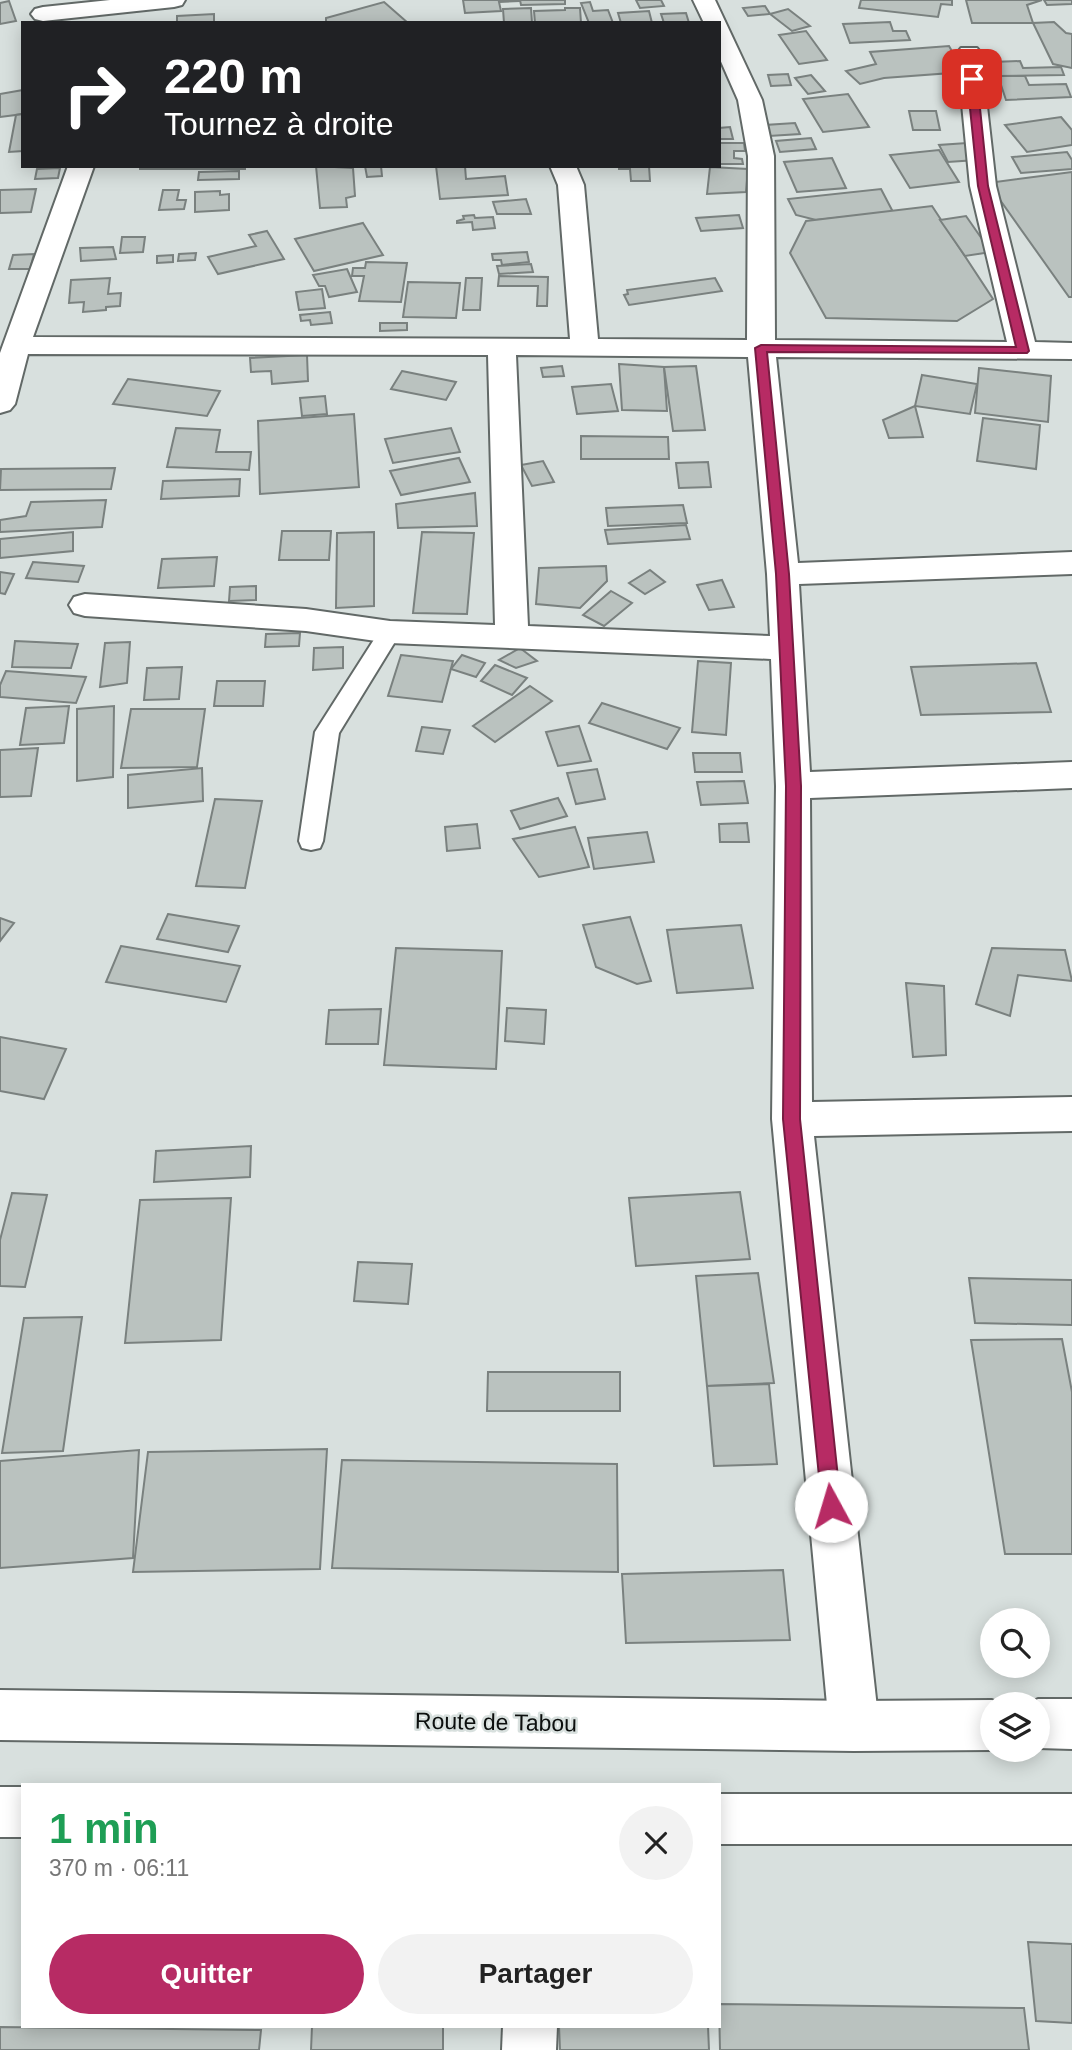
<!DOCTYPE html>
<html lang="fr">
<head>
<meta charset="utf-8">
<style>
	:root { --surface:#fff; --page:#f2f2f2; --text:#222; --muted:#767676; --accent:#b72b64 }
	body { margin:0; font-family:Arial,sans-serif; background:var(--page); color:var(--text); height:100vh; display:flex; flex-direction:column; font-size:26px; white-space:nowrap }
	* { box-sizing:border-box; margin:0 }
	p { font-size:23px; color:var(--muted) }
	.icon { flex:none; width:38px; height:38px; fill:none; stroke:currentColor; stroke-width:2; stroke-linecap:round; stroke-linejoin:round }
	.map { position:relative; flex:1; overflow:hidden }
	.drawer { position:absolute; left:21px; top:1783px; width:700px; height:245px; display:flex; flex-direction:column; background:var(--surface); border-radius:0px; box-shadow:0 4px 18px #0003 }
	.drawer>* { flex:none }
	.banner { position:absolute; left:21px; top:21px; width:700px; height:147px; border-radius:0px; box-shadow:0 4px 18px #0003; background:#202124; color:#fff; overflow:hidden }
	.fabs { position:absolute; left:980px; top:1608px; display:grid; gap:14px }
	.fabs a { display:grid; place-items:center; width:70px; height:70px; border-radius:50%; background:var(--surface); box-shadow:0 4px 18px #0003; font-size:35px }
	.pin { position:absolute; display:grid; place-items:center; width:60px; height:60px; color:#fff; margin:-30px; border-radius:14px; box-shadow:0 4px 10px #0006 }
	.me { position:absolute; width:77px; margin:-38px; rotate:354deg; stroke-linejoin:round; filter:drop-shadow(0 0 5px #0008) }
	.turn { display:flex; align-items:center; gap:24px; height:147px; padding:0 28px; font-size:32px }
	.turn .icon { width:91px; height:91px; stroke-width:2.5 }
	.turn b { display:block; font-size:49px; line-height:60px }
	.round { display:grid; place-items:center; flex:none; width:74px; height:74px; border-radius:37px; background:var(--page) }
	.overview { display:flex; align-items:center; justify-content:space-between; height:119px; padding:0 28px }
	h1 { font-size:42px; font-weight:700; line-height:52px; color:#1e9e55 }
	.button { display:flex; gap:14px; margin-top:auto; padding:14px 28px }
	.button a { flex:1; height:80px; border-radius:42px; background:var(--accent); color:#fff; font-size:28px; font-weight:700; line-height:80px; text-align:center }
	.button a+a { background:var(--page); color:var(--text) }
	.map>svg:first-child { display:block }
</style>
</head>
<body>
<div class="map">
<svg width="1072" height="2050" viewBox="0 0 1072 2050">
	<rect width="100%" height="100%" fill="#d8e0de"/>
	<g fill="#bac2bf" stroke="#7a817f" stroke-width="2">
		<polygon points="463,0 519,0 519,1 499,2 501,11 465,13"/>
		<polygon points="520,0 565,0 565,4 521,5"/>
		<polygon points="636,0 661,0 664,6 640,8"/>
		<polygon points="861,0 952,0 952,5 941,4 938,17 859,8"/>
		<polygon points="966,0 1042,0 1027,5 1033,23 972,23"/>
		<polygon points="1044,0 1072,0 1072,4 1047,5"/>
		<polygon points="9,1 16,21 0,24 0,3"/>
		<polygon points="384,2 408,23 326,23 326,18"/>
		<polygon points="590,2 593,11 608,10 613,23 589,23 581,3"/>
		<polygon points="765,6 770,14 748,16 743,8"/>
		<polygon points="531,8 532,23 504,23 503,9"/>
		<polygon points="565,8 580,8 581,23 535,23 534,11 565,10"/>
		<polygon points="788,9 810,26 792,31 770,14"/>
		<polygon points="649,11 652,23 621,23 618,13"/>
		<polygon points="686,13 689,23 664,23 661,14"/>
		<polygon points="214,14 214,23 177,23 177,16"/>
		<polygon points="890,22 893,31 906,31 910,40 850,43 843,24"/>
		<polygon points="1054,22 1066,33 1072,34 1072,68 1053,64 1033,23"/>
		<polygon points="806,31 827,60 799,64 779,35"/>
		<polygon points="949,46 964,72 884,78 860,84 846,71 876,64 870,52"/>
		<polygon points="1020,61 1023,68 1061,67 1064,75 998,76 993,62"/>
		<polygon points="788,74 791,85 771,86 768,75"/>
		<polygon points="811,75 825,91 808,94 795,78"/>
		<polygon points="998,76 1025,76 1029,85 1066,84 1071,97 1006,100"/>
		<polygon points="23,90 23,114 0,117 0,94"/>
		<polygon points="848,94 869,127 823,132 803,99"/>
		<polygon points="909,111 936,111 940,130 913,130"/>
		<polygon points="23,114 23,151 9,152 16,115"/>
		<polygon points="1061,117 1072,130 1072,145 1027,152 1005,125"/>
		<polygon points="795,123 800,134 769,136 765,125"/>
		<polygon points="730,127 733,139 719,139 719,128"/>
		<polygon points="811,138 816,149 780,152 776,141"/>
		<polygon points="719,143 744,143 745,151 734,151 734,158 742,159 743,164 719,164"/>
		<polygon points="967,143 976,160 948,162 939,145"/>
		<polygon points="939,150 959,182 910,188 890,155"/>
		<polygon points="1067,152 1072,160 1072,169 1021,173 1012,157"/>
		<polygon points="832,158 846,188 797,192 784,162"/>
		<rect x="140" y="166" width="105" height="3"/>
		<polygon points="316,166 353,168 355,196 346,198 347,207 320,208"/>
		<polygon points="365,166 381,166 382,176 367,177"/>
		<polygon points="436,166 465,166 466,179 505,176 508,195 440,199"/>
		<polygon points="619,166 649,166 650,181 631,181 630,169 619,169"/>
		<polygon points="710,167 748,169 746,192 707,194"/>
		<polygon points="60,168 58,178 35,179 37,169"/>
		<polygon points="239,171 239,179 198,180 199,172"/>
		<polygon points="1072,172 1072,297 1069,297 988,183"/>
		<polygon points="36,189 31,212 0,213 0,190"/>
		<polygon points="881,189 893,212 816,220 796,215 788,199"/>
		<polygon points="163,190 179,190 177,200 186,200 184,209 159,210"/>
		<polygon points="220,191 220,195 229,194 229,210 195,212 195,192"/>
		<polygon points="526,199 531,214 497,214 493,202"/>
		<polygon points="932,206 993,299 957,321 826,318 790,253 806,221"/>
		<polygon points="474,215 475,218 493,217 495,228 473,230 472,222 457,223 457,221 464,219 463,216"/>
		<polygon points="739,215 743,228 701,231 696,218"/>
		<polygon points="966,216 991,252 965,256 940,220"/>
		<polygon points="363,223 383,255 314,271 295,239"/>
		<polygon points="267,231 284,259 218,274 208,257 256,246 249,235"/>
		<polygon points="122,237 145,237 143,252 120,253"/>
		<polygon points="113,247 116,259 81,261 80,248"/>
		<polygon points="527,252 529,262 502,265 501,260 493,260 492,254"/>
		<polygon points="196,253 195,260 178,261 179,254"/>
		<polygon points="34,254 30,269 9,269 13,255"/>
		<polygon points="173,255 173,262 157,263 157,256"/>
		<polygon points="366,262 407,263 401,302 359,301 364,276 352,276 353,268 365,268"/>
		<polygon points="531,264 533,272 499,274 497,266"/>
		<polygon points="347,269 357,292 329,297 325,286 319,286 313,275"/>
		<polygon points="499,276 548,277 547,306 537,306 538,286 498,286"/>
		<polygon points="110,278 108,294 121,293 120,306 106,307 106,310 83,312 84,302 69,303 71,280"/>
		<polygon points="466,278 482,278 480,310 463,310"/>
		<polygon points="715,278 722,291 629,305 624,295 628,294 627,290"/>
		<polygon points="408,282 460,283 456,318 403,317"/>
		<polygon points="322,289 325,308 299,310 296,292"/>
		<polygon points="330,312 332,323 311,325 310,320 301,321 300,315"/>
		<polygon points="380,323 407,323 407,330 380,331"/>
		<polygon points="307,355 308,381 272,384 271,371 251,372 250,358"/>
		<polygon points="619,364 664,367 667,411 622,410"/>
		<polygon points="562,366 564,376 543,377 541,368"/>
		<polygon points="696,366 705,430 673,431 664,367"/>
		<polygon points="979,368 1051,376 1048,422 975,413"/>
		<polygon points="402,371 456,382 446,400 391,389"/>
		<polygon points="922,375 977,384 970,414 915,406"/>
		<polygon points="128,379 220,391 207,416 113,404"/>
		<polygon points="611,384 618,411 577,414 572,387"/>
		<polygon points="325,396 327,414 302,416 300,398"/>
		<polygon points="915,406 923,437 889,438 883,420"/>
		<polygon points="354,414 359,487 260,494 258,421"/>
		<polygon points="983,418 1040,425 1036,469 977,461"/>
		<polygon points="176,428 220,430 216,452 251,452 249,470 167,467"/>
		<polygon points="451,428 460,452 393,463 385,439"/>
		<polygon points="581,436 668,437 669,459 581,459"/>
		<polygon points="459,458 470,482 401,495 390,471"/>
		<polygon points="543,461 554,482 532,486 521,465"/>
		<polygon points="708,462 711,487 679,488 676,463"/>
		<polygon points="115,468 111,489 0,490 1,469"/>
		<polygon points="240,479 239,496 161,499 163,481"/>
		<polygon points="475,493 477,526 398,528 396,504"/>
		<polygon points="106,500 102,527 0,532 0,520 26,516 31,502"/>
		<polygon points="683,505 687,523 608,526 606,508"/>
		<polygon points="686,525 690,539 608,544 605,530"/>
		<polygon points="282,531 331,531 329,560 279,560"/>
		<polygon points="73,532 73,551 0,558 0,539"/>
		<polygon points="374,532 374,606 336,608 337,533"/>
		<polygon points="422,532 474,533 467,614 413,613"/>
		<polygon points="217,557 214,586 158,588 162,559"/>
		<polygon points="33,562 84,566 78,582 26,578"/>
		<polygon points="606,566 607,581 580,608 536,604 539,568"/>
		<polygon points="650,570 665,582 645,594 629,583"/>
		<polygon points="0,572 14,574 5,594 0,593"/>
		<polygon points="722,580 734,607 709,610 697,585"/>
		<polygon points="256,586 256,600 229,601 230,587"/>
		<polygon points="611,591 632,603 604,626 583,615"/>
		<polygon points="300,633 299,646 265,647 266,634"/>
		<polygon points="15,641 78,644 71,668 12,667"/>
		<polygon points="130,642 127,683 100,687 105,643"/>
		<polygon points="343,647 343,668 313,670 314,648"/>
		<polygon points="520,648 537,661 516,668 499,660"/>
		<polygon points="401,655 453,661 442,702 388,696"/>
		<polygon points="462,655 485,663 476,677 451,669"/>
		<polygon points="698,661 731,663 726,735 692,732"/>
		<polygon points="1036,663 1051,712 921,715 911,667"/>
		<polygon points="495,665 527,678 512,695 481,681"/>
		<polygon points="182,667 179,699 144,700 147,668"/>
		<polygon points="6,671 86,677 76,703 0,697 0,685"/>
		<polygon points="217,681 265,681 263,706 214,706"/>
		<polygon points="530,686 552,701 495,742 473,726"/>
		<polygon points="602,703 680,728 667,749 589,723"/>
		<polygon points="69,706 64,743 20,745 26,708"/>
		<polygon points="114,706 113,777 77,781 77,709"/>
		<polygon points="131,709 205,709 197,767 121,768"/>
		<polygon points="579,726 591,761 558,766 546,732"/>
		<polygon points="422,727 450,730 443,754 416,751"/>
		<polygon points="38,748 31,796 0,797 0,750"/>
		<polygon points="693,753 740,753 742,772 695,772"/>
		<polygon points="202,768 203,801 128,808 128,775"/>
		<polygon points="597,769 605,799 576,804 567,773"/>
		<polygon points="744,781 748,803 701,805 697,782"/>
		<polygon points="558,798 567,816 520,829 511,811"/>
		<polygon points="215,799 262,801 245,888 196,886"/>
		<polygon points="747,823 749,842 720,842 719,824"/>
		<polygon points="477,824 480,848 447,851 445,827"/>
		<polygon points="575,827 589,867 539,877 513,839"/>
		<polygon points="647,832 654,862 594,869 588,838"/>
		<polygon points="168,914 239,926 228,952 157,939"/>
		<polygon points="630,917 651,981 637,984 596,967 583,925"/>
		<polygon points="0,918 14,923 0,941"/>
		<polygon points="741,925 753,988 677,993 667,930"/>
		<polygon points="121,946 240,966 226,1002 106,982"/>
		<polygon points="396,948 502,951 496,1069 384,1065"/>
		<polygon points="992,948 1065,950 1072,981 1018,975 1010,1016 976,1004"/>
		<polygon points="906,983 944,986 946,1055 913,1057"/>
		<polygon points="507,1008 546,1010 544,1044 505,1041"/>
		<polygon points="381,1009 378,1044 326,1044 329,1010"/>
		<polygon points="0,1037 66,1049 44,1099 0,1091"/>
		<polygon points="251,1146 250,1177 154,1182 156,1151"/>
		<polygon points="740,1192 750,1259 636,1266 629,1198"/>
		<polygon points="12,1193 47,1195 25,1287 0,1286 0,1240"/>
		<polygon points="231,1198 221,1340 125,1343 140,1200"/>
		<polygon points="358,1262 412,1264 408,1304 354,1301"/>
		<polygon points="758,1273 774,1383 707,1386 696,1276"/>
		<polygon points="969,1278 1072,1280 1072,1325 975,1323"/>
		<polygon points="82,1317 63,1451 2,1453 24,1318"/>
		<polygon points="1062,1339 1072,1392 1072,1554 1005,1554 971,1340"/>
		<polygon points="488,1372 620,1372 620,1411 487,1411"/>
		<polygon points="769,1384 777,1464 714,1466 707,1386"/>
		<polygon points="327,1449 320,1569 133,1572 148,1452"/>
		<polygon points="139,1450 133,1558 0,1568 0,1461"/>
		<polygon points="342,1460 617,1464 618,1572 332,1568"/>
		<polygon points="783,1570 790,1640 626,1643 622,1574"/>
		<polygon points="1028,1942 1072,1944 1072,2023 1036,2021"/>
		<polygon points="719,2004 1024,2008 1029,2050 720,2050"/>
		<polygon points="312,2026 443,2026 443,2050 311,2050"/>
		<polygon points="559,2026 708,2026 709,2050 560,2050"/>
		<polygon points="0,2027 261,2030 259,2050 0,2050"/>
	</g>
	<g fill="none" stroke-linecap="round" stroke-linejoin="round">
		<defs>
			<polygon id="lane" points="390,624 398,627 401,632 339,733 323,841 320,848 311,850 302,848 299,841 315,732 382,627"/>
			<g id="street">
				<polygon points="110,0 185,0 182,5 174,7 43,21 35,19 31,14 35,9 43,7"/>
				<path d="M693 0H715L762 100 774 156 775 340 1007 342 970 186 957 53 961 48H977L981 53 996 186 1035 342 1072 343V359L776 357 798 563 1072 552V574L799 584 810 772 1072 762V788L810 798 812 1102 1072 1097V1131L814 1136 879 1726 871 1743 854 1751 837 1743 829 1726 772 1119 776 786 771 659 390 643 306 631 85 616 74 613 69 605 74 597 85 594 306 609 390 621 495 625 488 355 28 354 15 404 10 410 0 413V353L68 166H94L33 337 570 339 558 185 550 166H576L584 185 598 339 747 340 748 156 738 100 719 57V23H704ZM516 355 748 357 767 574 770 636 528 626Z"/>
				<polygon points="503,2026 557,2026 556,2050 502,2050"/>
			</g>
			<g id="primary">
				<polygon points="0,1690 854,1701 992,1700 1002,1704 992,1704 992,1750 854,1751 0,1740"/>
				<polygon points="1038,1699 1072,1699 1072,1749 1038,1748 1038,1704 1026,1704"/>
				<rect x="0" y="1787" width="23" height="50"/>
				<rect x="719" y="1794" width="353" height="50"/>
			</g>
		</defs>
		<use href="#lane" stroke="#626967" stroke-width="4"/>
		<use href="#street" stroke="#626967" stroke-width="4"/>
		<use href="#primary" stroke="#626967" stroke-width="4"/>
		<use href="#lane" fill="#fff" fill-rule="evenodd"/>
		<use href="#street" fill="#fff" fill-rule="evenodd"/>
		<use href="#primary" fill="#fff" fill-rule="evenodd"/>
	</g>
	<polygon fill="#b72b64" stroke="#771c41" stroke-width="2" points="972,76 977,79 988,186 1029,351 1027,353 767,352 789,574 801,786 800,1119 841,1506 838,1512 831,1515 825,1512 822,1506 783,1119 786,786 776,574 755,348 761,345 1016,347 978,186 967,79"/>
	<g text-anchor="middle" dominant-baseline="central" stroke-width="5" stroke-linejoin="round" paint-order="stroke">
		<g font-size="23" fill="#0c0f0e" stroke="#d8e0de">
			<text transform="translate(496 1722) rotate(1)">Route de Tabou</text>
		</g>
	</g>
</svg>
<div class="fabs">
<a><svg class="icon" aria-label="search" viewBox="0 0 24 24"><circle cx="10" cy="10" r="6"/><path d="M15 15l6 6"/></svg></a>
<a><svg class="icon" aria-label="layers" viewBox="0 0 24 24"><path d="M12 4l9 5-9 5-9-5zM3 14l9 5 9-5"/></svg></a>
</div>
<div class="pin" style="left:972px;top:79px;background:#d93025"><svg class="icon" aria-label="arrive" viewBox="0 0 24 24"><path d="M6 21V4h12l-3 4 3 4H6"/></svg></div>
<svg class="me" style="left:831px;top:1506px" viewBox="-20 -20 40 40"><circle r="19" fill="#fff"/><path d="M0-13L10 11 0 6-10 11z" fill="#b72b64"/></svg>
<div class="banner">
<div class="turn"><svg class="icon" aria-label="right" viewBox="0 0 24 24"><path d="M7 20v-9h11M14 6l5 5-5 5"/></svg><div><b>220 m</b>Tournez à droite</div></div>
</div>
<section class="drawer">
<div class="overview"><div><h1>1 min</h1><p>370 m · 06:11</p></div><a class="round"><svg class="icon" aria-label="close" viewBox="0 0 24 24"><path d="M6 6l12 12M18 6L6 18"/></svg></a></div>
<div class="button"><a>Quitter</a><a>Partager</a></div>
</section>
</div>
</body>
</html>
